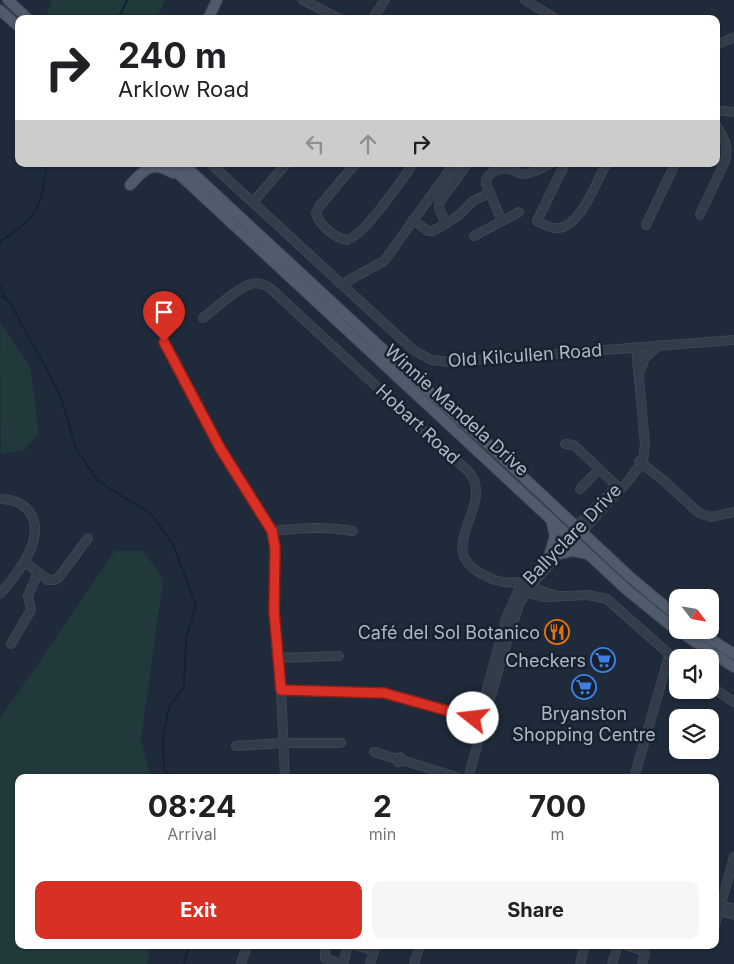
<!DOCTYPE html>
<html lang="en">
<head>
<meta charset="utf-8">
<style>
	:root { --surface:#fff; --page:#f6f6f6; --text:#202124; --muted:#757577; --accent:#d93025 }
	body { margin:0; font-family:Inter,sans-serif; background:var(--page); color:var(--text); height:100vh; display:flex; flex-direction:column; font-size:19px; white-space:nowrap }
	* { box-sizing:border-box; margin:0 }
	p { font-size:16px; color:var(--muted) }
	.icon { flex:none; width:28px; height:28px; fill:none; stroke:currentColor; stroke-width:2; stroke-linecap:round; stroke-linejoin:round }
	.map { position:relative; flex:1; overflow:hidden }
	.side { position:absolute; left:15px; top:774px; width:704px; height:175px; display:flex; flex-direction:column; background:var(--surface); border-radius:10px; box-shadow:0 1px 4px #0004 }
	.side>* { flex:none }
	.hud { position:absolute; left:15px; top:15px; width:705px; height:152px; border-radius:10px; box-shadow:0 1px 4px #0004; background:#fff; color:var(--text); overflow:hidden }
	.needle { width:32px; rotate:121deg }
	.tools { position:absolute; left:669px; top:589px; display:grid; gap:10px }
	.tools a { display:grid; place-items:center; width:50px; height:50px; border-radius:10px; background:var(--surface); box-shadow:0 1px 4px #0004; font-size:25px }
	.pin { position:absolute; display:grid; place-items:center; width:42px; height:42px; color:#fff; margin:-51px -21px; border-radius:50% 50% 50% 0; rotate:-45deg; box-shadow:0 0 5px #0007 }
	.pin .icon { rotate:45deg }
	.me { position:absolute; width:55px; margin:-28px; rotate:286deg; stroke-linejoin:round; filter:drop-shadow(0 0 4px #0008) }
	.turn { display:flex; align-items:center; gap:18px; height:105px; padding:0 20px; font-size:22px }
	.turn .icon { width:65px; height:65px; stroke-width:2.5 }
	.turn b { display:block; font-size:35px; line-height:42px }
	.lanes { display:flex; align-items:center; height:48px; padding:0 20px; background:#0003; justify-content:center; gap:25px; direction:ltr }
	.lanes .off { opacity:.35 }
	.eta { display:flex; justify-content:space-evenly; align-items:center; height:85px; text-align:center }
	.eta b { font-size:30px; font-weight:700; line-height:35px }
	.button { display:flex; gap:10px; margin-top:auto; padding:10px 20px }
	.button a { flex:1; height:58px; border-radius:10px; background:var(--accent); color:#fff; font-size:20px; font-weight:700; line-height:58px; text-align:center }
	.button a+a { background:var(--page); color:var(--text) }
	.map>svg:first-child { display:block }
</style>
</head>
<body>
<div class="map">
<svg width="734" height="964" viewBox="0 0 734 964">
	<rect width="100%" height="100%" fill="#1f2b3a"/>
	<g fill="#21393b">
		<polygon points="52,0 165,0 156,19 52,19 47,14"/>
		<polygon points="0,322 30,367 39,433 24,450 1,454"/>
		<polygon points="115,551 143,551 163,579 141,741 151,777 19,778 19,945 151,945 147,964 0,964 0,719"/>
	</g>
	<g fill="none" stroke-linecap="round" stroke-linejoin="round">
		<g stroke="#122338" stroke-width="2">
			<polyline points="118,19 127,0"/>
			<path d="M0 245 1 241C40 216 40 207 47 164"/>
			<polyline points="0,286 6,298"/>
			<polyline points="0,295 10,303 60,394 76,449 98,481 151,514 173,544 196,605 186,638 184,687 169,707 163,739 164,769 171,778"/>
			<polyline points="184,964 189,945"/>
		</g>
		<defs>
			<g id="minor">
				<polyline points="303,0 340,19"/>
				<polyline points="525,0 556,19"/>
				<polyline points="372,19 385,0"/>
				<polyline points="716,45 734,37"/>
				<polyline points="716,110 734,112"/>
				<polyline points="211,164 412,349 431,360 451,362 734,340"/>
				<path d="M355 164 319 207 316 213C319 225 335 238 347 240 364 235 402 180 413 164"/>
				<path d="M565 164 537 221C543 224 549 228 555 228 579 231 597 181 606 164"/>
				<polyline points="253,202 286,164"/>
				<path d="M700 215 725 161C729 146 724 138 716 125"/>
				<polyline points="413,220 428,231 433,231 458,216 473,201 490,193"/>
				<path d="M502 221 486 184C485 173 499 167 509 169 515 170 518 174 524 174 532 174 542 167 550 164"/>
				<polyline points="446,224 439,208 439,203 467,164"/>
				<polyline points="646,225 675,164"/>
				<polyline points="474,236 519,212"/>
				<polyline points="342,284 384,261 454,164"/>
				<path d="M203 318C215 309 237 288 251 284 257 282 264 284 270 288L470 473C495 508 431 549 484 575 493 580 506 584 517 582L559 597"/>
				<polyline points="164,342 220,448 272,531 275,548 274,611 281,690 285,778"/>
				<polyline points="640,371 645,358 659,345"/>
				<polyline points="565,444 574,445 617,486"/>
				<polyline points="639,461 664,481 699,513 711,517 734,512"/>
				<polyline points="580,489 599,469"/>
				<path d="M0 499C11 499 21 502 28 510 49 535 17 575 0 594"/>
				<path d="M272 531C300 528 326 526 353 531"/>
				<polyline points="25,562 48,580 55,580 60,576 88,538"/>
				<polyline points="523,591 543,597 588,595 607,599 678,662"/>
				<polyline points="11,644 31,610 28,596 38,572"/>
				<polyline points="278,658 339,656"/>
				<polyline points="710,686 734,702"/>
				<polyline points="281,690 383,693 483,721"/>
				<polyline points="475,733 506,619 519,589 568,535 614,489"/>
				<polyline points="236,746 284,743 341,743"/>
				<polyline points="374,752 397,759 398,762 402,760 400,757 397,759"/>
				<polyline points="402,760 459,778"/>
				<polyline points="468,778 500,664 520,602 537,578 589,524 628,481 643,461 645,444 636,347"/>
				<polyline points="634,778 669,656"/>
				<polyline points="720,905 734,909"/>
				<polyline points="719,911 734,915"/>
				<polyline points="715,925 734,857"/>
				<polyline points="325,945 325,958 340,964"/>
				<polyline points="355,945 374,951"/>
				<polyline points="626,945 644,951 645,953 642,964"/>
				<polyline points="644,945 645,945"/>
				<polyline points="241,964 247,945"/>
				<polyline points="343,964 348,945"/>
				<polyline points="370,964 376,945"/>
				<polyline points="414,964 420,945"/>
				<polyline points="580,964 585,945"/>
				<polyline points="612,964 618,945"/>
			</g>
			<g id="major">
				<polyline points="8,0 28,19"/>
				<polyline points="0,10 19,27"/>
				<polyline points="208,19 217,0"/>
				<polyline points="168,164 627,590 674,628 734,667"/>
				<polyline points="183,164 417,381 490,446 630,577 678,617"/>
				<path d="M130 185C146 168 151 161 173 173"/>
				<polyline points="560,554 573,551 588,554"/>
				<polyline points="549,556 555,536 551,519"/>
				<polyline points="696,630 734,654"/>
			</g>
		</defs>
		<use href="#minor" stroke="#3c4654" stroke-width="10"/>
		<use href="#major" stroke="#3c4654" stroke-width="12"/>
		<use href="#minor" stroke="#333d4a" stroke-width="8"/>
		<use href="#major" stroke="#505c6b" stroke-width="10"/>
	</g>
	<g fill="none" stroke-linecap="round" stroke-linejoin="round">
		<defs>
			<polyline id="route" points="164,342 220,448 272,531 275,548 274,611 281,690 384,693 473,718"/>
		</defs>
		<use href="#route" stroke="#8d1f18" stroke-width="12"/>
		<use href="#route" stroke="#d93025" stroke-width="9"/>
	</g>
	<defs>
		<symbol id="restaurant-ring" viewBox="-11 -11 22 22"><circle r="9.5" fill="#18222f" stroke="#e8710a" stroke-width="1.5"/><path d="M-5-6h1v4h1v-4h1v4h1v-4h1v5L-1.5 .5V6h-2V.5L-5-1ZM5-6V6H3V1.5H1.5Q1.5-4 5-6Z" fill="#e8710a"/></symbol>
		<symbol id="supermarket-ring" viewBox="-11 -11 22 22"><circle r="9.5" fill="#18222f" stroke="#3f7fe0" stroke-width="1.5"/><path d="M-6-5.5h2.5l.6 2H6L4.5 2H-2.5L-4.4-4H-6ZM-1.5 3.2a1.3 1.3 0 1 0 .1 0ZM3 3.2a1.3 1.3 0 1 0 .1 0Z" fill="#3f7fe0"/></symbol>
	</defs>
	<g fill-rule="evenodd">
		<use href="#restaurant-ring" x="543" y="618" width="28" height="28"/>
		<use href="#supermarket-ring" x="589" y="646" width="28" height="28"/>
		<use href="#supermarket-ring" x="570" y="673" width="28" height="28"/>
	</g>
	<g text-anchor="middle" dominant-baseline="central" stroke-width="5" stroke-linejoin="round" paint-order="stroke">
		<g font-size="18" fill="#adb8c7" stroke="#18222f">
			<text transform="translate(525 355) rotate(-4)">Old Kilcullen Road</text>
			<text transform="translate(457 410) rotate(42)">Winnie Mandela Drive</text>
			<text transform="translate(418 424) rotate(43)">Hobart Road</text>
			<text transform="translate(572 534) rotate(-46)">Ballyclare Drive</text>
		</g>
		<g font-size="18" fill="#adb8c7" stroke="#18222f" text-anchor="end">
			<text x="540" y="632">Café del Sol Botanico</text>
			<text x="586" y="660">Checkers</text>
			<text x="584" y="713" text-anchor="middle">Bryanston<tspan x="584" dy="21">Shopping Centre</tspan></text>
		</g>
	</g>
</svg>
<div class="tools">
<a><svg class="needle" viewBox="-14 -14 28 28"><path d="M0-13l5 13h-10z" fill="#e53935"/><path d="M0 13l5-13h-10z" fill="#757577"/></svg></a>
<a><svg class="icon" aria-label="sound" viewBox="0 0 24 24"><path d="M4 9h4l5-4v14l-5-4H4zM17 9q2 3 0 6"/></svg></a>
<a><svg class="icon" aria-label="layers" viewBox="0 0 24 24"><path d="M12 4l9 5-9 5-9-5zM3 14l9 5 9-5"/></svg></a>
</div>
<div class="pin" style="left:164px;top:342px;background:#d93025"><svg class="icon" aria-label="arrive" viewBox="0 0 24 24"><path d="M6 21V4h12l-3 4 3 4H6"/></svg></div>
<svg class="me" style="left:473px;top:718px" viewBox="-20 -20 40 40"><circle r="19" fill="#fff"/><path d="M0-13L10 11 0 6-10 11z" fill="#d93025"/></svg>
<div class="hud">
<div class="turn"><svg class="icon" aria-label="right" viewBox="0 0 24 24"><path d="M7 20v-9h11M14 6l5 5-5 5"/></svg><div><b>240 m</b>Arklow Road</div></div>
<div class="lanes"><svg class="icon off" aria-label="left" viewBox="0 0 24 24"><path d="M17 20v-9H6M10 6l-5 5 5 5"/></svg><svg class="icon off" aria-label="ahead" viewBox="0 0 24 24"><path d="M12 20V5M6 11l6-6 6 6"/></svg><svg class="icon" aria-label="right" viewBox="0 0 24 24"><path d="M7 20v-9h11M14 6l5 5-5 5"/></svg></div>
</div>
<section class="side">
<div class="eta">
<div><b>08:24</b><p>Arrival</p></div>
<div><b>2</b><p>min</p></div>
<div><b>700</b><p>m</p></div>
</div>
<div class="button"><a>Exit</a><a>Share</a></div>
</section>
</div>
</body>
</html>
